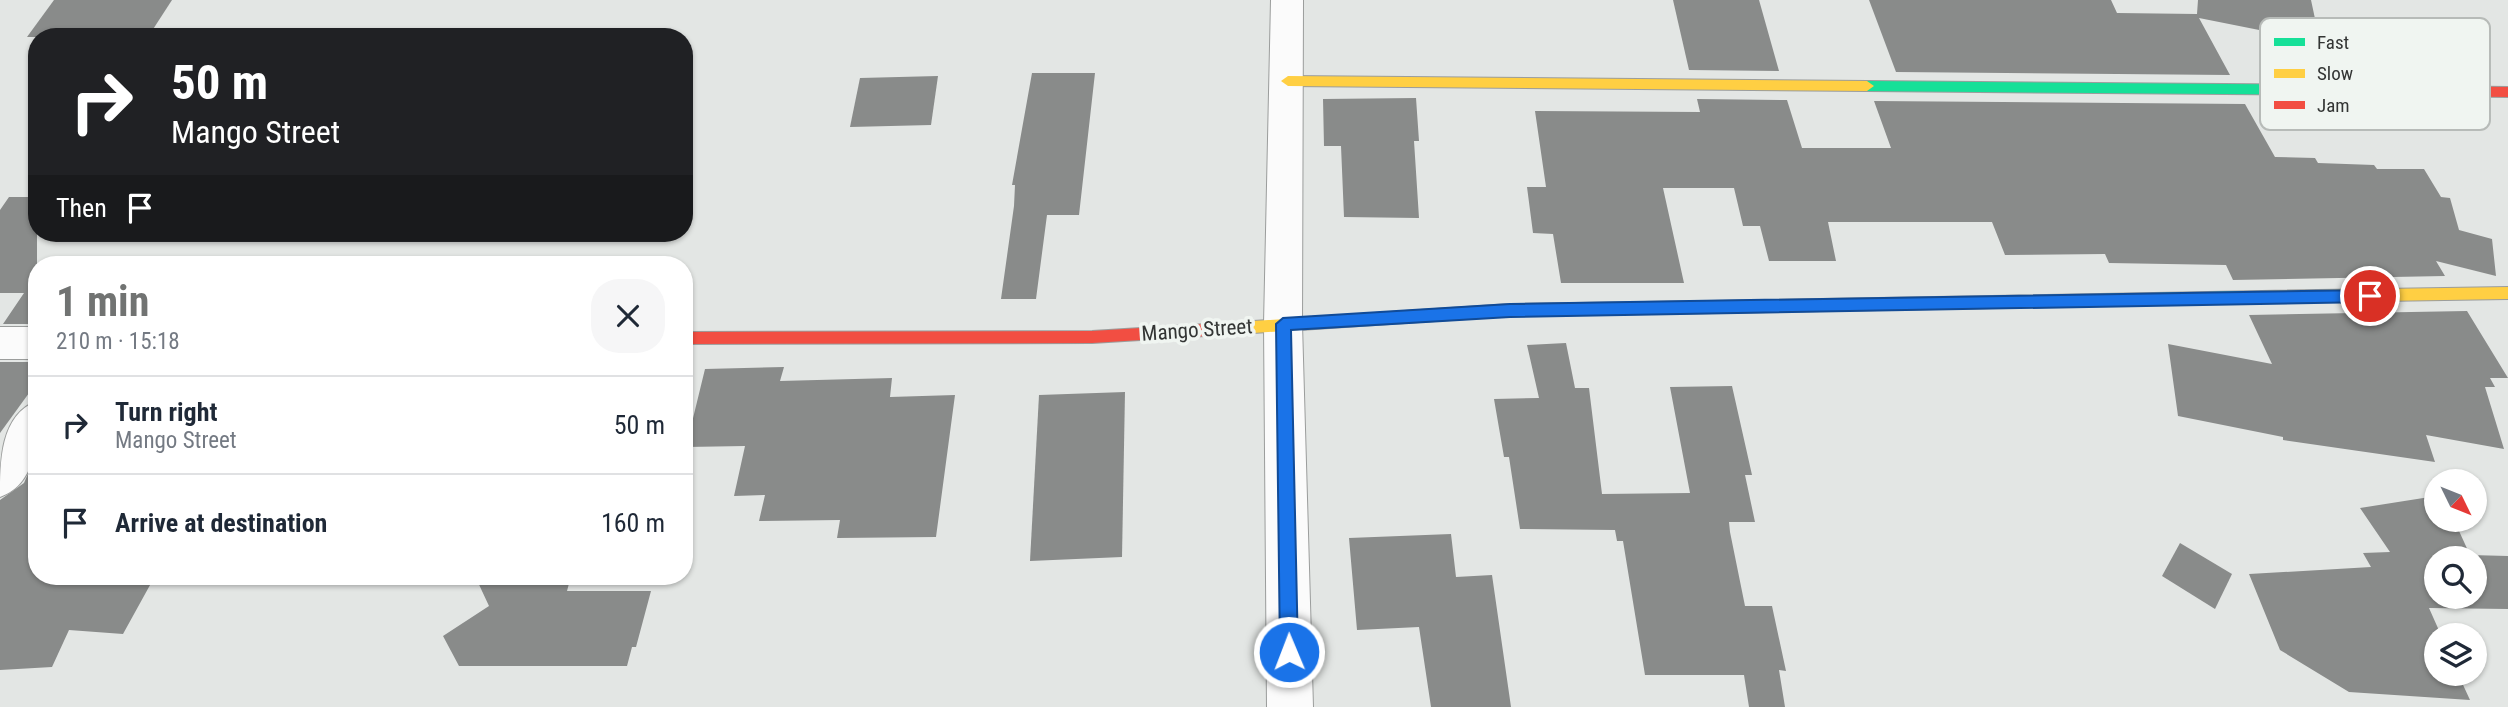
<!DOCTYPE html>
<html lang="en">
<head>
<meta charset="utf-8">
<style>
	:root { --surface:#fff; --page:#f6f6f7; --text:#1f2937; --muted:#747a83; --line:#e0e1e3; --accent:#717372 }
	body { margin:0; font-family:"Roboto Condensed",sans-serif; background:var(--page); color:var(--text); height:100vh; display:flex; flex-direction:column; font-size:26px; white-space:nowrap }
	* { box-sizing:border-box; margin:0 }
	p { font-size:23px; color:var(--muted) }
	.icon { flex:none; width:38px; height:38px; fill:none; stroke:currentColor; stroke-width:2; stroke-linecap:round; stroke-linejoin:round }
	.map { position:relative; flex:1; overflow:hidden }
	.drawer { position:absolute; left:28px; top:256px; width:665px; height:329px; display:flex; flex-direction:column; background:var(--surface); border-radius:28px; box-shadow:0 2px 5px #0004 }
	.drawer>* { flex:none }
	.hud { position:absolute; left:28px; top:28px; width:665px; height:214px; border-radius:28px; box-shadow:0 2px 5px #0004; background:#202124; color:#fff; overflow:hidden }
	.needle { width:46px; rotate:133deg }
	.controls { position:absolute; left:2424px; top:469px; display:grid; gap:14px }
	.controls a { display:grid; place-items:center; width:63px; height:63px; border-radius:50%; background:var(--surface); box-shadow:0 2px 5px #0004; font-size:35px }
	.pin { position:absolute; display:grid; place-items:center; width:60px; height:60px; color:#fff; margin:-30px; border:4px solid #fff; border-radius:50%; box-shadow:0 2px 7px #0007 }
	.me { position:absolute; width:77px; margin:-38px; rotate:359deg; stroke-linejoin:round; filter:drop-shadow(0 0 5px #0008) }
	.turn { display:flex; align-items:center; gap:24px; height:147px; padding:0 28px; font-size:32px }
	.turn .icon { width:91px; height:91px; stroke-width:2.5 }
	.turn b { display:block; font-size:49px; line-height:60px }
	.then { display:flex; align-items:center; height:66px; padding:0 28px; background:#0003; gap:14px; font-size:26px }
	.round { display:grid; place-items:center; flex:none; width:74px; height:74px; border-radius:28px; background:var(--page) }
	.headline { display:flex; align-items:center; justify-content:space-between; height:119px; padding:0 28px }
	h1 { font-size:42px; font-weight:700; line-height:52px; color:var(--accent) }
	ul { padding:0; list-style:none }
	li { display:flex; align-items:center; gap:21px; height:98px; padding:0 28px; border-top:2px solid var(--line) }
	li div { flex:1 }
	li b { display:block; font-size:26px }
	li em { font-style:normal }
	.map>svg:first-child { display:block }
</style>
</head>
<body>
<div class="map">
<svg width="2508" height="707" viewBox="0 0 2508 707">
	<rect width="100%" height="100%" fill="#e3e6e4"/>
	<g fill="#898b8a" fill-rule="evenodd">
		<polygon points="54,0 172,0 148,37 27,37"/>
		<polygon points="1673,0 1759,0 1779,71 1689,70"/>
		<polygon points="1869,0 2111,0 2117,13 2197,14 2198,0 2311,0 2320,42 2199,18 2230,75 1896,72"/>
		<polygon points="1032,73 1095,73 1079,215 1047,215 1036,299 1001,299 1014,206 1015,185 1012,185"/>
		<polygon points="938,76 931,125 850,127 860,78"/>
		<polygon points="1416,98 1419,141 1414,141 1419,218 1344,217 1341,146 1324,146 1323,99"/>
		<polygon points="1697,99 1787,100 1802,148 1891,148 1874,101 2245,104 2275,157 2315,158 2318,163 2374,165 2377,169 2424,169 2441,197 2450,198 2459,230 2492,239 2496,276 2436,261 2445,276 2233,280 2226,265 2109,263 2105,254 2005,255 1992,222 1828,222 1836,261 1769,261 1760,226 1743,226 1734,188 1663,188 1684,283 1561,283 1553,234 1533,233 1527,187 1546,187 1535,111 1700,112"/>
		<polygon points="9,197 37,197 37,324 3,324 24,293 0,293 0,210"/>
		<polygon points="2467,311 2508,378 2490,378 2495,387 2485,387 2504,449 2426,435 2435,462 2283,440 2283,437 2178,416 2168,344 2272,364 2249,315"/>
		<polygon points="1566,343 1575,388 1589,388 1602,494 1690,493 1670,387 1732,386 1752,475 1745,475 1755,522 1729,522 1730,532 1745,606 1772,606 1786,671 1779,670 1785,707 1749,707 1744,675 1645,675 1623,541 1617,541 1615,530 1520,529 1509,457 1504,457 1494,399 1539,398 1527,345"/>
		<polygon points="0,362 37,362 37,382 0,433"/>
		<polygon points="784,367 780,381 892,378 890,397 955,395 936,537 837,538 840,520 759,521 765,495 734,496 745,446 686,447 705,369"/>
		<polygon points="1125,392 1122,557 1030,561 1039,395"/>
		<polygon points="36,455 37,576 155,576 123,634 69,630 52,667 0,670 0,500 24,483"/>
		<path d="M2436 496V520H2454L2470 555 2508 556V609L2429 608 2441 635H2436V674H2458L2470 700 2349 692 2280 650 2249 574 2371 567 2363 553 2390 552 2360 508ZM2436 558H2474V597H2436Z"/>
		<polygon points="1451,534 1456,577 1492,575 1511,707 1431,707 1419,627 1357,630 1349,538"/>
		<polygon points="2180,543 2232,574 2215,609 2162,576"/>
		<polygon points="475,576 571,576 567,591 651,591 636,647 632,647 627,666 459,666 443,636 489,606"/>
	</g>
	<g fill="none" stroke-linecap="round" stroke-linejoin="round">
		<defs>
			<g id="street">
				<polygon points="1271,0 1303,0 1302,324 1313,707 1267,707 1264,324"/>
				<rect x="0" y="327" width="37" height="32"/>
				<path d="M37 401C37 436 39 483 0 497 0 462 0 415 37 401Z"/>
			</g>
			<g id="fast">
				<polygon points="1867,81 2336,85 2343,90 2336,95 1867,91 1860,86"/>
				<polygon points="2262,291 2267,293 2270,297 2267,301 2262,303 1713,313 1708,311 1705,307 1708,303 1713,301"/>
			</g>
			<g id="slow">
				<polygon points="1288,76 1867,81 1874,86 1867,91 1288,86 1281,81"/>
				<polygon points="2508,287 2508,299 2262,303 2257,301 2254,297 2257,293 2262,291"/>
				<polygon points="1713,301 1718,303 1721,307 1718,311 1713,313 1510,316 1238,334 1233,333 1230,328 1233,323 1238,322 1510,304"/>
			</g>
			<g id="jam">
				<polygon points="2336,85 2508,87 2508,97 2336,95 2329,90"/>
				<polygon points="1238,322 1243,323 1246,328 1243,333 1238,334 1092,343 684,344 684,332 1092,331"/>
			</g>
		</defs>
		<use href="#street" stroke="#9b9d9c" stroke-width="2"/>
		<use href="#fast" stroke="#9b9d9c" stroke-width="2"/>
		<use href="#slow" stroke="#9b9d9c" stroke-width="2"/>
		<use href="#jam" stroke="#9b9d9c" stroke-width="2"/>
		<use href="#street" fill="#fbfbfb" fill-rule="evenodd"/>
		<use href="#fast" fill="#16e098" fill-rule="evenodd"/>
		<use href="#slow" fill="#ffcf43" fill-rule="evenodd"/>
		<use href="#jam" fill="#f24e42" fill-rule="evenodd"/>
	</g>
	<polygon fill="#1a73e8" stroke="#114b97" stroke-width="2" points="2370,290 2377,296 2370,302 1510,317 1291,330 1298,652 1295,658 1289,661 1282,658 1280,652 1276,324 1283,318 1510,304"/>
	<g text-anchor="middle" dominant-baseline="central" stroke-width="7" stroke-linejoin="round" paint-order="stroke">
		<g font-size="21" fill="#333534" stroke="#f0f5f1">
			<text transform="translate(1197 330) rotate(-4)">Mango Street</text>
		</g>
	</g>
	<rect x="2260" y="18" width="230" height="112" rx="10" fill="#f0f5f1" stroke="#b7bbb8" stroke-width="2"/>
	<rect x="2274" y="38" width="31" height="8" fill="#16e098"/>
	<rect x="2274" y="69" width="31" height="9" fill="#ffcf43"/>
	<rect x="2274" y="101" width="31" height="8" fill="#f24e42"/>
	<g font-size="19" fill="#333534">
		<text x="2317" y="49">Fast</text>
		<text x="2317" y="80">Slow</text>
		<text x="2317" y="112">Jam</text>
	</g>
</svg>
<div class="controls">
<a><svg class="needle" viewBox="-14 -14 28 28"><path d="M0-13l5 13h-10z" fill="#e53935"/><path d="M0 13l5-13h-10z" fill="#747a83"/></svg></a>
<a><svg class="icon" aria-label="search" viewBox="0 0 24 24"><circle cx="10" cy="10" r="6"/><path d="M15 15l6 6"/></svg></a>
<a><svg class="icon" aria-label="layers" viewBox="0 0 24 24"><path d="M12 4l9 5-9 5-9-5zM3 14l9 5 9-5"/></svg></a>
</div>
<div class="pin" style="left:2370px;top:296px;background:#d93025"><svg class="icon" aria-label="arrive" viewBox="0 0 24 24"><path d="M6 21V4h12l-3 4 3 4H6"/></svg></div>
<svg class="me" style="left:1289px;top:652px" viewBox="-20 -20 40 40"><circle r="17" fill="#1a73e8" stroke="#fff" stroke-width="3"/><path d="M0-11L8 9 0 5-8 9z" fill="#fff"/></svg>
<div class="hud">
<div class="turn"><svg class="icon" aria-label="right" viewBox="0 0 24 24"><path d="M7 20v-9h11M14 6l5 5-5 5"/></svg><div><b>50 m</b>Mango Street</div></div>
<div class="then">Then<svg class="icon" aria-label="arrive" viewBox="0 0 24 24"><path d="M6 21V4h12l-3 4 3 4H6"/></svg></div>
</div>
<section class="drawer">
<div class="headline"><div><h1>1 min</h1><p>210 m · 15:18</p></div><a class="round"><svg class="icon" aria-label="close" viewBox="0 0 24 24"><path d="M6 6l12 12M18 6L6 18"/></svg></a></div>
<ul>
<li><svg class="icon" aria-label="right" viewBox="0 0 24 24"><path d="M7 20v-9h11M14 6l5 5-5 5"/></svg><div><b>Turn right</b><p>Mango Street</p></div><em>50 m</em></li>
<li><svg class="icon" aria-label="arrive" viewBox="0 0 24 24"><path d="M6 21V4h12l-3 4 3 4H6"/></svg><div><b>Arrive at destination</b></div><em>160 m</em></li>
</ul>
</section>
</div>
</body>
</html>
